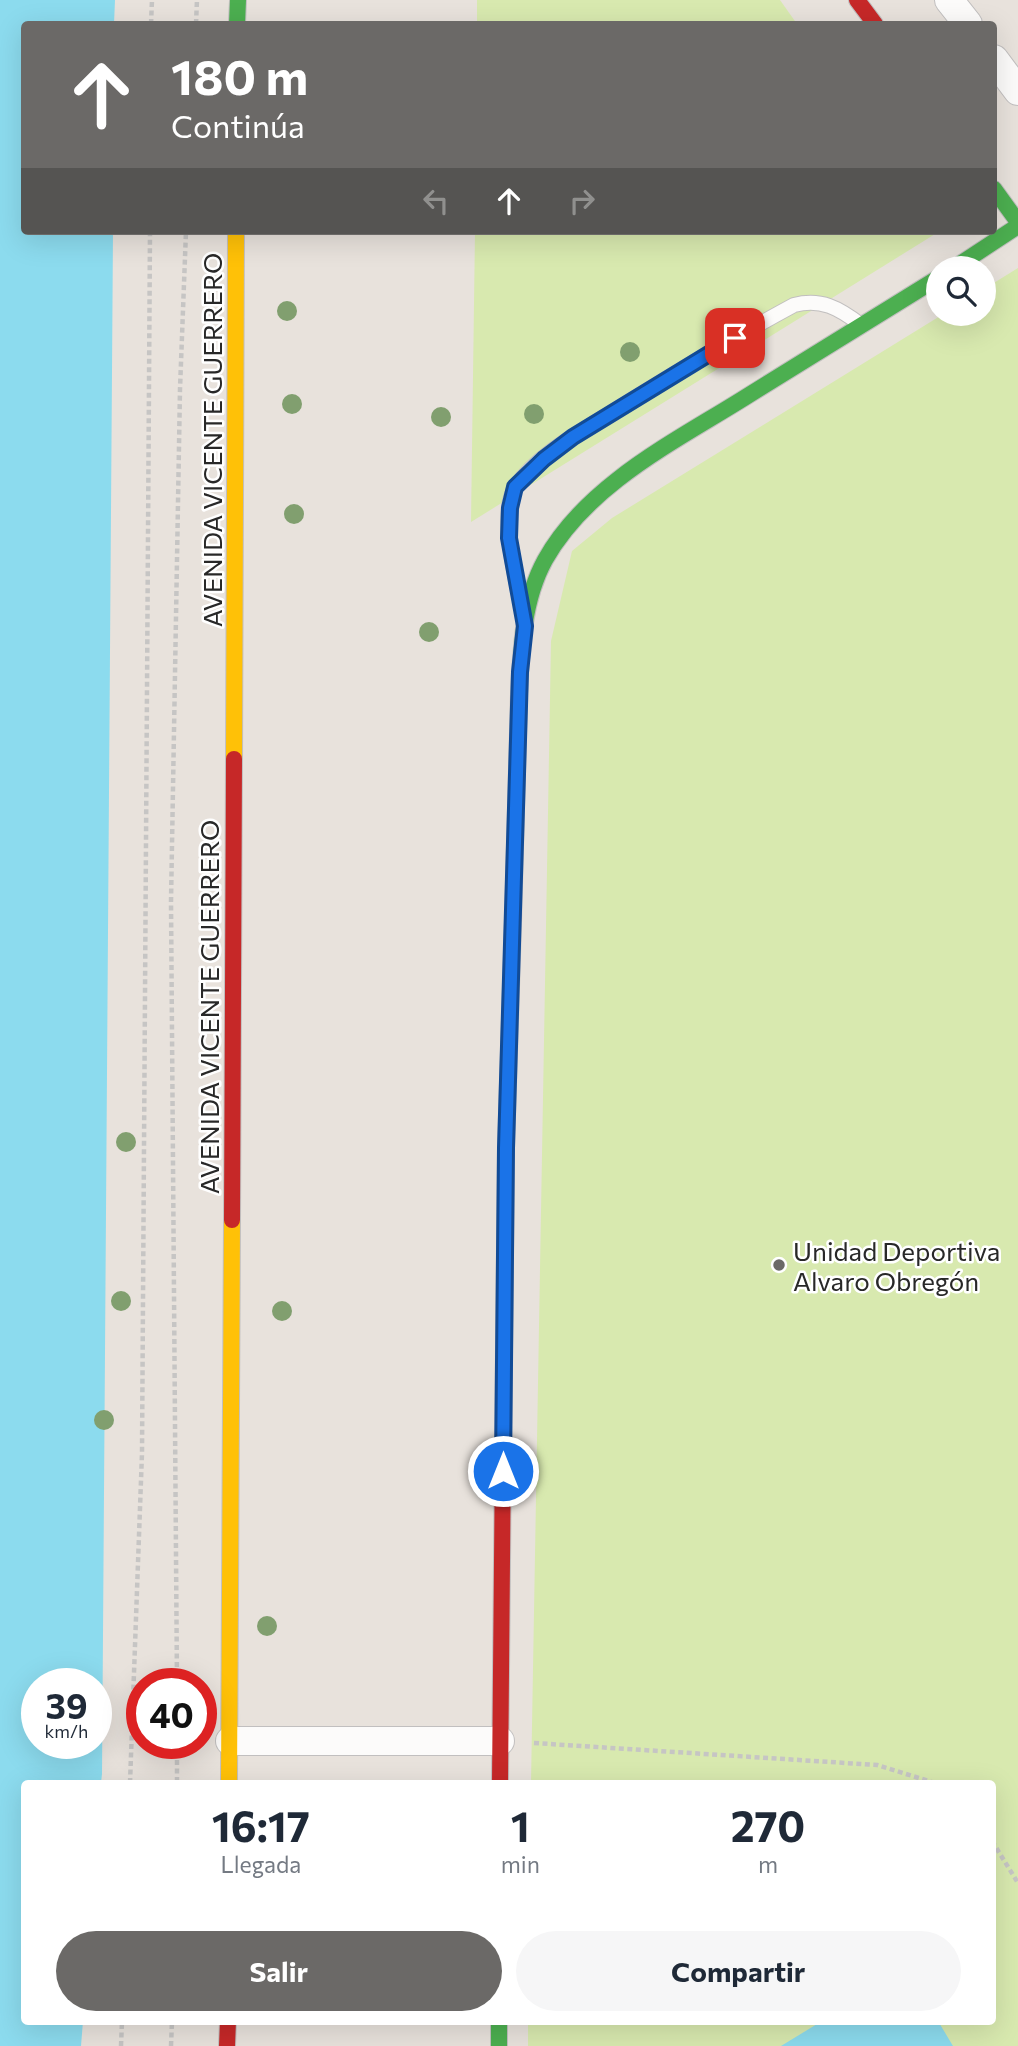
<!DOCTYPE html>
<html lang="es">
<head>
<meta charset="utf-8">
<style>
	:root { --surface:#fff; --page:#f6f6f7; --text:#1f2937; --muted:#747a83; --accent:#6b6967 }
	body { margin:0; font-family:Commissioner,sans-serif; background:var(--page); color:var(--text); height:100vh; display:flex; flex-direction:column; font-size:26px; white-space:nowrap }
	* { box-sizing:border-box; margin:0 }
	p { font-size:23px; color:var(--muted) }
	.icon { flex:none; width:38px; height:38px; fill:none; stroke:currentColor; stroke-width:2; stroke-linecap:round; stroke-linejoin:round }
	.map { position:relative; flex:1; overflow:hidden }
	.side { position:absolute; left:21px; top:1780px; width:975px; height:245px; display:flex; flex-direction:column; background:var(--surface); border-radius:7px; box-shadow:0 7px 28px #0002 }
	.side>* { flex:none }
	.hud { position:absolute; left:21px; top:21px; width:976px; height:214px; border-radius:7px; box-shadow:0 7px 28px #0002; background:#6b6967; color:#fff; overflow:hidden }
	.fabs { position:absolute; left:926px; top:256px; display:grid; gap:14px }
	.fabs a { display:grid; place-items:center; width:70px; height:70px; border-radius:50%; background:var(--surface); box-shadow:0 7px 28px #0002; font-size:35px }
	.speed { position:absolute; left:21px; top:1668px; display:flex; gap:14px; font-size:35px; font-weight:700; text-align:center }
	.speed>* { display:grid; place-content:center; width:91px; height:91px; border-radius:50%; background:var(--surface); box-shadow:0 7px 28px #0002; line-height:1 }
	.speed small { font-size:18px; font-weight:400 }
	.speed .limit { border:10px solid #d22; background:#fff; color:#111 }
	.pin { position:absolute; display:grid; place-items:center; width:60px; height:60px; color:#fff; margin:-30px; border-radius:14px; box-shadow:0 4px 10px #0006 }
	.me { position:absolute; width:77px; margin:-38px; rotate:0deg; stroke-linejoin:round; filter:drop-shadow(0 0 5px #0008) }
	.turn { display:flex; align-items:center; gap:24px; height:147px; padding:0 35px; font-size:32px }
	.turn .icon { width:91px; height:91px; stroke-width:2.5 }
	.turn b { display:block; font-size:49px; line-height:60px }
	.lanes { display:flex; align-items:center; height:66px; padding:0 35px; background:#0003; justify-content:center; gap:35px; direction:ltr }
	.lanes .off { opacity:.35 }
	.eta { display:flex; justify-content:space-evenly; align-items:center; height:119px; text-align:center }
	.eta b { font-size:42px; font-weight:700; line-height:49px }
	.primary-button { display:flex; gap:14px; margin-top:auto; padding:14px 35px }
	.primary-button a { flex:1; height:80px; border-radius:42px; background:var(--accent); color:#fff; font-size:28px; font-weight:700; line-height:80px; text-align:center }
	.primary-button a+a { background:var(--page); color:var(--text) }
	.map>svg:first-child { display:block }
</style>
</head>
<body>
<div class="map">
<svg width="1018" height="2046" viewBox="0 0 1018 2046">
	<rect width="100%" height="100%" fill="#e8e2dc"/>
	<g fill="#d8e9af">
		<polygon points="477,0 780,0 797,24 477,24"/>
		<polygon points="475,231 940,231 471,522"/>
		<polygon points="1018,268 1018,2046 528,2046 528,2021 992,2021 992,1783 531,1783 551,641 572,551 612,518 945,313 984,313 984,289"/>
	</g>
	<g fill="#8cdbee" fill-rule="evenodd">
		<path d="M0 0H115L114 24H24V231H113L102 1774 101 1783H24V2021H83L81 2046H0ZM37 1684H96V1743H37Z"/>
		<polygon points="822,2021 938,2021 953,2046 781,2046"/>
	</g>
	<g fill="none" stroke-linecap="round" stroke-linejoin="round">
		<defs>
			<path id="lane" d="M519 596C514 567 499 512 516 486 537 455 579 433 609 414 670 376 731 339 794 305 821 298 839 308 861 325"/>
			<g id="street">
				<polyline points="949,0 968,24"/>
				<polyline points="994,59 1018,91"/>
				<polyline points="230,1741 500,1741"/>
			</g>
			<g id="fast">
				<polyline points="237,24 238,0"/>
				<polyline points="994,189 1018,222"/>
				<polyline points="954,268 1018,226"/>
				<path d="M519 694C521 649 523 600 545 560 588 483 678 440 749 395 812 356 875 317 938 278"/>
				<polyline points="503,1450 506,1148 513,923"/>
				<polyline points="499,2021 499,2046"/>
			</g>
			<g id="slow">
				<polyline points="234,759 236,231"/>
				<polyline points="229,1783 232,1220"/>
			</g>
			<g id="jam">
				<polyline points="857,0 875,24"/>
				<polyline points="513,923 519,694"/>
				<polyline points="232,1220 234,759"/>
				<polyline points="500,1783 503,1450"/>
				<polyline points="227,2046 228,2021"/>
			</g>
		</defs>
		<use href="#lane" stroke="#c1bfbf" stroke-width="16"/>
		<use href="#street" stroke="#c1bfbf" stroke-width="30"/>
		<use href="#fast" stroke="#c1bfbf" stroke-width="18"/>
		<use href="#slow" stroke="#c1bfbf" stroke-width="18"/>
		<use href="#jam" stroke="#c1bfbf" stroke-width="18"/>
		<g stroke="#c6c5c4" stroke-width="4.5" stroke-dasharray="5 3.5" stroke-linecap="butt">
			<polyline points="151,24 152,0"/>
			<polyline points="196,24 197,0"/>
			<polyline points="177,1684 171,902 180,389 186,231"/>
			<polyline points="177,1743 177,1783"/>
			<polyline points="534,1743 877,1765 935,1783"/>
			<polyline points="130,1783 142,1453 150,231"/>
			<polyline points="992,1841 1018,1883"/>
			<polyline points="121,2046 122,2021"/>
			<polyline points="171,2046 172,2021"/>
		</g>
		<use href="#lane" stroke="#fcfbfa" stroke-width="14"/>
		<use href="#street" stroke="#fcfbfa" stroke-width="28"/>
		<use href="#fast" stroke="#4caf50" stroke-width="16"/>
		<use href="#slow" stroke="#ffc107" stroke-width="16"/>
		<use href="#jam" stroke="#c62828" stroke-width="16"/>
	</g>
	<g fill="#819f6f">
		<circle cx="287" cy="311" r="10"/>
		<circle cx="630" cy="352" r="10"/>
		<circle cx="292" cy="404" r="10"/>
		<circle cx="534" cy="414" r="10"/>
		<circle cx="441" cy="417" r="10"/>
		<circle cx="294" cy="514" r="10"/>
		<circle cx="429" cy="632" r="10"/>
		<circle cx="126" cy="1142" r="10"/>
		<circle cx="121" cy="1301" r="10"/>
		<circle cx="282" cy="1311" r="10"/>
		<circle cx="104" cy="1420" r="10"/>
		<circle cx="267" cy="1626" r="10"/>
	</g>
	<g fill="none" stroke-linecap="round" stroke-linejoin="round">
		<defs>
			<polyline id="route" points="503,1471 506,1148 520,672 525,626 509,538 510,508 515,487 544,459 573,437 735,338"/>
		</defs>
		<use href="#route" stroke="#114b97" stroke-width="18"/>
		<use href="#route" stroke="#1a73e8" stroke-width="12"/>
	</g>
	<circle fill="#6b6967" stroke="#fff" stroke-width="2.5" cx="779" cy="1265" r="7"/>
	<g text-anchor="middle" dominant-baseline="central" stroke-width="5" stroke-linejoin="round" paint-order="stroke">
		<g font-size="26" fill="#282828" stroke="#fff">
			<text transform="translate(211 440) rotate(-90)">AVENIDA VICENTE GUERRERO</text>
			<text transform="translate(208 1007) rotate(-90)">AVENIDA VICENTE GUERRERO</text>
		</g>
		<g font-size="26" fill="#282828" stroke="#fff" text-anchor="start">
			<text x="793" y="1250">Unidad Deportiva<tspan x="793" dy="30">Alvaro Obregón</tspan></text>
		</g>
	</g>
</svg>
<div class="fabs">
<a><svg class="icon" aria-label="search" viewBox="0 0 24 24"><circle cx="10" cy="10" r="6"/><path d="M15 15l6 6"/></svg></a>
</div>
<div class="speed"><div>39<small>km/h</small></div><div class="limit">40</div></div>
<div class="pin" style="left:735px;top:338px;background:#d93025"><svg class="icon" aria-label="arrive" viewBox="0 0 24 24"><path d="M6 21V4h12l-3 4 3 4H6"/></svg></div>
<svg class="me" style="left:503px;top:1471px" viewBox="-20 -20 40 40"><circle r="17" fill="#1a73e8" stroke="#fff" stroke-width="3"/><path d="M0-11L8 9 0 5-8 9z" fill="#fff"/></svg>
<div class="hud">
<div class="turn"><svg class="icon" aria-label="ahead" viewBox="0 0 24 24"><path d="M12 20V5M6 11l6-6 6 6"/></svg><div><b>180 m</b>Continúa</div></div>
<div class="lanes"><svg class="icon off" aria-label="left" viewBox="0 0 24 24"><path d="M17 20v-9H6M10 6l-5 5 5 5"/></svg><svg class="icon" aria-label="ahead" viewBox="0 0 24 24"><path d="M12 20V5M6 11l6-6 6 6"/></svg><svg class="icon off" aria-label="right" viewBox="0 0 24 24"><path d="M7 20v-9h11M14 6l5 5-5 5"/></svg></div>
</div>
<section class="side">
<div class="eta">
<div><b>16:17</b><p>Llegada</p></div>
<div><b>1</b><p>min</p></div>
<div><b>270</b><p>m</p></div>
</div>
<div class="primary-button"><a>Salir</a><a>Compartir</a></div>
</section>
</div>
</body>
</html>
